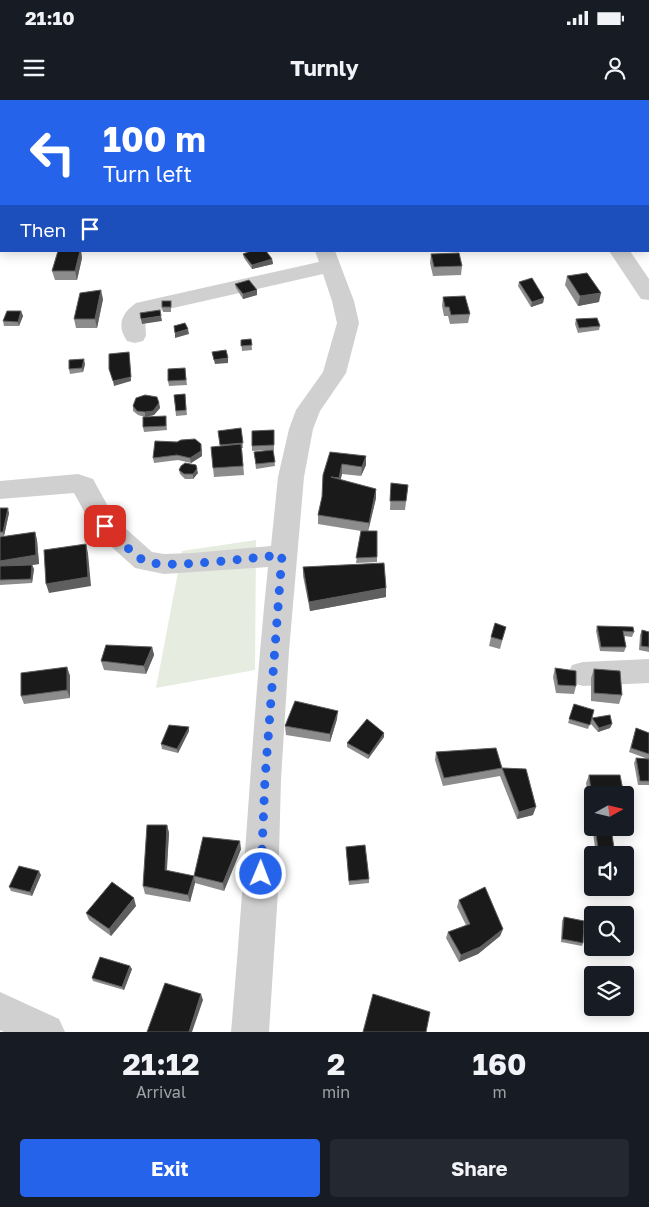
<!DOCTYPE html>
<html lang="en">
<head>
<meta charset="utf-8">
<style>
	:root { --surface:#171b24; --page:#242831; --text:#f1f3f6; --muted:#9ea1a6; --accent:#2563eb }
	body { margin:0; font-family:"Golos Text",sans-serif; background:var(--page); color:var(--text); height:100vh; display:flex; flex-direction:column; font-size:19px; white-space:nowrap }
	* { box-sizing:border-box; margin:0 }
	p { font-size:16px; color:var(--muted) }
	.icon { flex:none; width:28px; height:28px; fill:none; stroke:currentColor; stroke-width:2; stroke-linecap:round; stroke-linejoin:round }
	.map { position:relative; height:932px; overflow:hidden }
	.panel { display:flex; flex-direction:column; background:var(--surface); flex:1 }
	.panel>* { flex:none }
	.banner { position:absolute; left:0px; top:0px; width:650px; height:152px; box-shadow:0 2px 12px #0003; background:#2563eb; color:#fff; overflow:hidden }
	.needle { width:32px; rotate:82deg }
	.tools { position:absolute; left:584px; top:686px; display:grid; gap:10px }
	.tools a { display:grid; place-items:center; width:50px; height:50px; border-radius:5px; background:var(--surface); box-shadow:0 2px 12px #0003; font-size:25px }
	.pin { position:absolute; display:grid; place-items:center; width:42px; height:42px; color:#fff; margin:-21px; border-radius:10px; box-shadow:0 2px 8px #0006 }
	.me { position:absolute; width:55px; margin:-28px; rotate:1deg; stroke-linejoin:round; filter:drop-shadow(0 0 4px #0008) }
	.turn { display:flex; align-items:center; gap:18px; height:105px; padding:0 20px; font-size:22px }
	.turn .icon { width:65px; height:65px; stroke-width:2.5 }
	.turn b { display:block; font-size:35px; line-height:42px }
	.then { display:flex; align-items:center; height:48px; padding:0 20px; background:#0003; gap:10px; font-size:19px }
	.eta { display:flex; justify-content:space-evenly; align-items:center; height:85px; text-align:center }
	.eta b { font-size:30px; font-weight:700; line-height:35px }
	.action { display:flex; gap:10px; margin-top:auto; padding:10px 20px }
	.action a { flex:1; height:58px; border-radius:5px; background:var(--accent); color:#fff; font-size:20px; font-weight:700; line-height:58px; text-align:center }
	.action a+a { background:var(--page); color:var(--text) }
	.status { display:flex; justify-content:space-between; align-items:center; height:35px; padding:0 25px; background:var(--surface); direction:ltr }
	.status svg { height:14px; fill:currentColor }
	header { display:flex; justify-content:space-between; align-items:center; height:65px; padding:0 20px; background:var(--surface); font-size:22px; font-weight:700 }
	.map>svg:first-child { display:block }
</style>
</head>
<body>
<div class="status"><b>21:10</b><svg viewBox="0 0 49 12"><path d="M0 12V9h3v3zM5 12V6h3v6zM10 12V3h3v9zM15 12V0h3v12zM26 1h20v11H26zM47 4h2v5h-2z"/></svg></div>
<header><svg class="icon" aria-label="menu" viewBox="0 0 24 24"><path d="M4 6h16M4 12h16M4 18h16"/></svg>Turnly<svg class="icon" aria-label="person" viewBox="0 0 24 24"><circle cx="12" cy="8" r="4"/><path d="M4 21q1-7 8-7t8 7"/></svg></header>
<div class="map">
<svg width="649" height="932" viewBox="0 0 649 932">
	<rect width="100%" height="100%" fill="#fff"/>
	<polygon fill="#e6ecdf" points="256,440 255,570 156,588 182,451"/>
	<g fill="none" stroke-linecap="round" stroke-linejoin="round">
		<g fill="#d0d0d0" fill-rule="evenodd">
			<polygon points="485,0 503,0 504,1 486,1"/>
			<path d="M315 151H335L354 201 359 223 346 273 320 311 313 329 304 377 289 551 281 679 278 791 269 932H231C245 777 252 621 268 467L164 474 135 468 96 433 74 393 0 399V381L78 374 93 379 115 419 152 452 164 454 193 453 271 446 278 377 289 329 296 310 323 272 337 223 332 201 323 174 151 213 145 218 146 236 143 241 135 243 127 241C116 225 122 213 136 203L319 162Z"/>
			<polygon points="609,151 630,151 649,179 649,200 641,199"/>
			<polygon points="649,559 649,583 583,586 572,583 568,574 572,565 583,562"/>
			<polygon points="0,892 59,919 65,932 4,932 0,930"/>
		</g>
	</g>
	<g fill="#8c8c8c">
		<polygon points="58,151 81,151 82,158 77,180 55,180 52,171"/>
		<polygon points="243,154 272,159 273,164 252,169 244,158"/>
		<polygon points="431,154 462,166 461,175 433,176 430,163"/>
		<polygon points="567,176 599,202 578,206 565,185"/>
		<polygon points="519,182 544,198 543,203 531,207 518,186"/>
		<polygon points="235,184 257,195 243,199 236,188"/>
		<polygon points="443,197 470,214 468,223 450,224 448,216 444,216 442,206"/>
		<polygon points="103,199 97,228 76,228 74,219"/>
		<polygon points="171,201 171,212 163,212 162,207"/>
		<polygon points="21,211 23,216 19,226 4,226 3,221"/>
		<polygon points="576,219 600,226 599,230 578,233 575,224"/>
		<polygon points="251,239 252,250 242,251 241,240"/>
		<polygon points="85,264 83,272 70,274 69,269"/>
		<polygon points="185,268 187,285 169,286 168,281"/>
		<polygon points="185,294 187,315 176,316 174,295"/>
		<polygon points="159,303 160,308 154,315 145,317 138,315 133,311 133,306"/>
		<polygon points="166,320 167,330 144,332 143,327"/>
		<polygon points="241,328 243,348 242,348 244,375 214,377 213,368 220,346"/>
		<polygon points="274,330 274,350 273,350 275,366 256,369 254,352 268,350 252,351 252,331"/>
		<polygon points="202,349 202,356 191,363 178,360 154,363 153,358"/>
		<polygon points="330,352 366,365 361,376 342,374 340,380 376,389 376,398 368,431 377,431 377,462 356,463 361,431 318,424 318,415 322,397"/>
		<polygon points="179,370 198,373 193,379 185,379 180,374"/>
		<polygon points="391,383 408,385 405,410 390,410"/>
		<polygon points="0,408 9,413 4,436 0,437"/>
		<polygon points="35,432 37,440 39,464 32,465 34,469 32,483 0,485 0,437"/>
		<polygon points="303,468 386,497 310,511 303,476"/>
		<polygon points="597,526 634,532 632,537 624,536 626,547 624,552 600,551 596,531"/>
		<polygon points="506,527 500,549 489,546 491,537"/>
		<polygon points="642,530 649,532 649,552 639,550 640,535"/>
		<polygon points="152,547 154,555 146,574 104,570 101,561"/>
		<polygon points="67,567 70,576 70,598 24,604 21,596"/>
		<polygon points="555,568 576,586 574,594 556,593 553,577"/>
		<polygon points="594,569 622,595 619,604 591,601 591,578"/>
		<polygon points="574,604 592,618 612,624 610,628 598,632 590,623 588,629 568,623"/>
		<polygon points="337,619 330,642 286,635 285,626"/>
		<polygon points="636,628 649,633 649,685 638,685 634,663 636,658 648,659 629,652"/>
		<polygon points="189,631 178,653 162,649 161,644"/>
		<polygon points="384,637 368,659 347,647 347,643"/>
		<polygon points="436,652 502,668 533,715 517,719 500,676 443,686 435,660"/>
		<polygon points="589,675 592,695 592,708 590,708 586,683"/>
		<polygon points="592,724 592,728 611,728 615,755 596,755 592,725"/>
		<polygon points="167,725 169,733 167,771 194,776 241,749 224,791 195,783 190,802 145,794 143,786"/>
		<polygon points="346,747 369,779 369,783 349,785"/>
		<polygon points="41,775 32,796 11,791 9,787"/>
		<polygon points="459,800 503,829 500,836 478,854 459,862 446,838 448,832 466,825 457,807"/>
		<polygon points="136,806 111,836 89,820 86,813"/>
		<polygon points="564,817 583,843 582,846 561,842 562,821"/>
		<polygon points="132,869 124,890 93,881 92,878"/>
	</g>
	<g fill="#5f5f5f">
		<polygon points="80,151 81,151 82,158 77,180 75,171"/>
		<polygon points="272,159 273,164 252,169 252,165"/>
		<polygon points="101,190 103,199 97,228 95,219"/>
		<polygon points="257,190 257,195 243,199 243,194"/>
		<polygon points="601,193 599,202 578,206 580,196"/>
		<polygon points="544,198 543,203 531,207 532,202"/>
		<polygon points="21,211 23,216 19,226 18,222"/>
		<polygon points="161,216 162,221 142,224 141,219"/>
		<polygon points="188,229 189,234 175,238 175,233"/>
		<polygon points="129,252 131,281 114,286 113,281"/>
		<polygon points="228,258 228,263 215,264 214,260"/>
		<polygon points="84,259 85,264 83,272 82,268"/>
		<polygon points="159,303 160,308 154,315 145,317 145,312"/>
		<polygon points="201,344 202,356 191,363 190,358"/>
		<polygon points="366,356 366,365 361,376 362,367"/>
		<polygon points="342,364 342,374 339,387 339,378"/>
		<polygon points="197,369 198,373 193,379 193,374"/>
		<polygon points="376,389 376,398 368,432 369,423"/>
		<polygon points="8,408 9,413 4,436 3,432"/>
		<polygon points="35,432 37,440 39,464 32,465 34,469 32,483 31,479 0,470 0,461"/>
		<polygon points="86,444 88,453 91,486 49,493 46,484"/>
		<polygon points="386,488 386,497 310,511 309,502"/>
		<polygon points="152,547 154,555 146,574 144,566"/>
		<polygon points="67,567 70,576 70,598 67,590"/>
		<polygon points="338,611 337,619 330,642 330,634"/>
		<polygon points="612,624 610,628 598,632 599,628"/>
		<polygon points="189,627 189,631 178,653 177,649"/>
		<polygon points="384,633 384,637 368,659 369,655"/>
		<polygon points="536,707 533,715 517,719 519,712"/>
		<polygon points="167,725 169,733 166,778 165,770"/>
		<polygon points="240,741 241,749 224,791 223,783"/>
		<polygon points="39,771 41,775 32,796 30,792"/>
		<polygon points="194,776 195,783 190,802 188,795"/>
		<polygon points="134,798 136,806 111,836 109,829"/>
		<polygon points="503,829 500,836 478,854 459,862 461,855"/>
		<polygon points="130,866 132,869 124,890 122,887"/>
		<polygon points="201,894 203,900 192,932 189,932"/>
	</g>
	<g fill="#1a1a1a" stroke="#5f5f5f">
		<rect x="282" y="0" width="23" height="1"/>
		<rect x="404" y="0" width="17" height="1"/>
		<polygon points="433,0 460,0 459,1 433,1"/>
		<polygon points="58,151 80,151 75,171 52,171"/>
		<polygon points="251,151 266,151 272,159 252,165 243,154"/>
		<polygon points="459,153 462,166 434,167 431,154"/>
		<polygon points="587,173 601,193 580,196 567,176"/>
		<polygon points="532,178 544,198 532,202 519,182"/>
		<polygon points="249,180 257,190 243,194 235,184"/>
		<polygon points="101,190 95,219 74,219 80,193"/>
		<polygon points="465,196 470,214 451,215 449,207 445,207 443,197"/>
		<rect x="162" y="201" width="9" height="6"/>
		<polygon points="160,210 161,216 141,219 140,213"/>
		<polygon points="7,211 21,211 18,222 3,221"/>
		<polygon points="597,218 600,226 579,228 576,219"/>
		<polygon points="185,223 188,229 175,233 174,226"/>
		<polygon points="251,239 252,245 241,246 241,240"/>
		<polygon points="226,250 228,258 214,260 212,252"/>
		<polygon points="129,252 131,277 113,281 109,269 109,254"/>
		<polygon points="84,259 82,268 69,269 69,260"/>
		<polygon points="185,268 186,280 168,281 168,269"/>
		<polygon points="185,294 186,310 176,311 174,295"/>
		<polygon points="145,295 157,297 159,303 153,311 145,312 137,311 133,306 136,298"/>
		<polygon points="166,316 166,326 143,327 143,317"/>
		<polygon points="241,328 243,343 220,345 218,331"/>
		<polygon points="274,330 274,345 252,346 252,331"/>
		<polygon points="195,339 201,344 201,351 190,358 177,355 153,358 155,341 177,342 181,340"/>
		<polygon points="241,344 243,366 213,368 211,347"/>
		<polygon points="273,350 275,362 256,364 254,352"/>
		<polygon points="330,352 366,356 362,367 342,364 339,378 331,377 376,389 369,423 318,415 322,397 323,375"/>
		<polygon points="185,363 196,365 197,369 193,374 184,374 179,370 181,366"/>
		<polygon points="391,383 408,385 406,401 390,401"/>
		<polygon points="0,408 8,408 3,432 0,432"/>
		<polygon points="361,431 377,431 377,457 356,458"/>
		<polygon points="35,432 36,455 0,461 0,437"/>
		<polygon points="86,444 88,477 46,484 44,450"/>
		<polygon points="384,463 386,488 309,502 303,467"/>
		<polygon points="32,465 31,479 0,480 0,466"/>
		<polygon points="495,523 506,527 502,540 491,537"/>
		<polygon points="597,526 633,527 634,532 623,531 626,547 601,547"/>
		<polygon points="642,530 649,532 649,547 641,546"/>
		<polygon points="106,545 152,547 144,566 101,561"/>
		<polygon points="67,567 67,590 21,596 21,573"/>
		<polygon points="555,568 576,571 576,586 558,585"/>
		<polygon points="594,569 620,571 622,595 594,593"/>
		<polygon points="295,601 338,611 330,634 285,626"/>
		<polygon points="574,604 594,610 590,625 569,619"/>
		<polygon points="610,615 612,624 599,628 592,618"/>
		<polygon points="367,619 384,633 369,655 347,643"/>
		<polygon points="169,625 189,627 177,649 161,644"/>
		<polygon points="636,628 649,633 649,654 631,648"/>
		<polygon points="496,648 502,668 444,678 436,652"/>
		<polygon points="636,658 649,659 649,681 640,681"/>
		<polygon points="502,668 526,669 536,707 519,712"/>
		<polygon points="589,675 620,675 624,695 592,695 592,698"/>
		<polygon points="147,725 167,725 165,770 194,776 188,795 143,786"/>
		<polygon points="595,728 611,728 615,755 599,755"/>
		<polygon points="203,737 240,741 223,783 194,776"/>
		<polygon points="365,745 369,779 349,781 346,747"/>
		<polygon points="19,766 39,771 30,792 9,787"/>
		<polygon points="112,782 134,798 109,829 86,813"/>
		<polygon points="485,787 503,829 480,847 461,855 448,832 470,824 459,800"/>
		<polygon points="564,817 584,821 583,843 562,839"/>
		<polygon points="100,857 130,866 122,887 92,878"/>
		<polygon points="165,883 201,894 189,932 147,932"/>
		<polygon points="373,894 430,912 426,932 363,932"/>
	</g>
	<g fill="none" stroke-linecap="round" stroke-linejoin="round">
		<path stroke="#2563eb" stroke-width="9" stroke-dasharray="0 16.2" d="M105 426C114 434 135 457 145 461 163 470 257 457 282 455L265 679 261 774"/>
	</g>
</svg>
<div class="tools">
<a><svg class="needle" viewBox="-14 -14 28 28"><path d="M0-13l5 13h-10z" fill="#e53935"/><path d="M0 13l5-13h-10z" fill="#9ea1a6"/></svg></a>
<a><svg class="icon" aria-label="sound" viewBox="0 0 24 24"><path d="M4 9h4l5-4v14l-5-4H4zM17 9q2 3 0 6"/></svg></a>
<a><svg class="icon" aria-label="search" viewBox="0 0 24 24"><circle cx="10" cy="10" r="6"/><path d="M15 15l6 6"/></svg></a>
<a><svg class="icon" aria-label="layers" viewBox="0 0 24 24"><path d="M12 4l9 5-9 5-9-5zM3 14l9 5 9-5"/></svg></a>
</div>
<div class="pin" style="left:105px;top:426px;background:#d93025"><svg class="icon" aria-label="arrive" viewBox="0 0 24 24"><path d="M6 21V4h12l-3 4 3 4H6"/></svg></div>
<svg class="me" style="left:261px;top:774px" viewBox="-20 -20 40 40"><circle r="17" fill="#2563eb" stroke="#fff" stroke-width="3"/><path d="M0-11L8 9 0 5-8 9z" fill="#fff"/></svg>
<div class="banner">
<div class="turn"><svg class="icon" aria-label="left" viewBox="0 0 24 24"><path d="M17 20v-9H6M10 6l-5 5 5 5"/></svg><div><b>100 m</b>Turn left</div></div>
<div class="then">Then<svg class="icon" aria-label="arrive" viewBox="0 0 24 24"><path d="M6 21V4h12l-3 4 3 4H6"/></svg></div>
</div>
</div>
<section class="panel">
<div class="eta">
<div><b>21:12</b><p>Arrival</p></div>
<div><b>2</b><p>min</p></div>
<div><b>160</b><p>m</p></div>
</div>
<div class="action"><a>Exit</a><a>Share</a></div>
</section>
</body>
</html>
